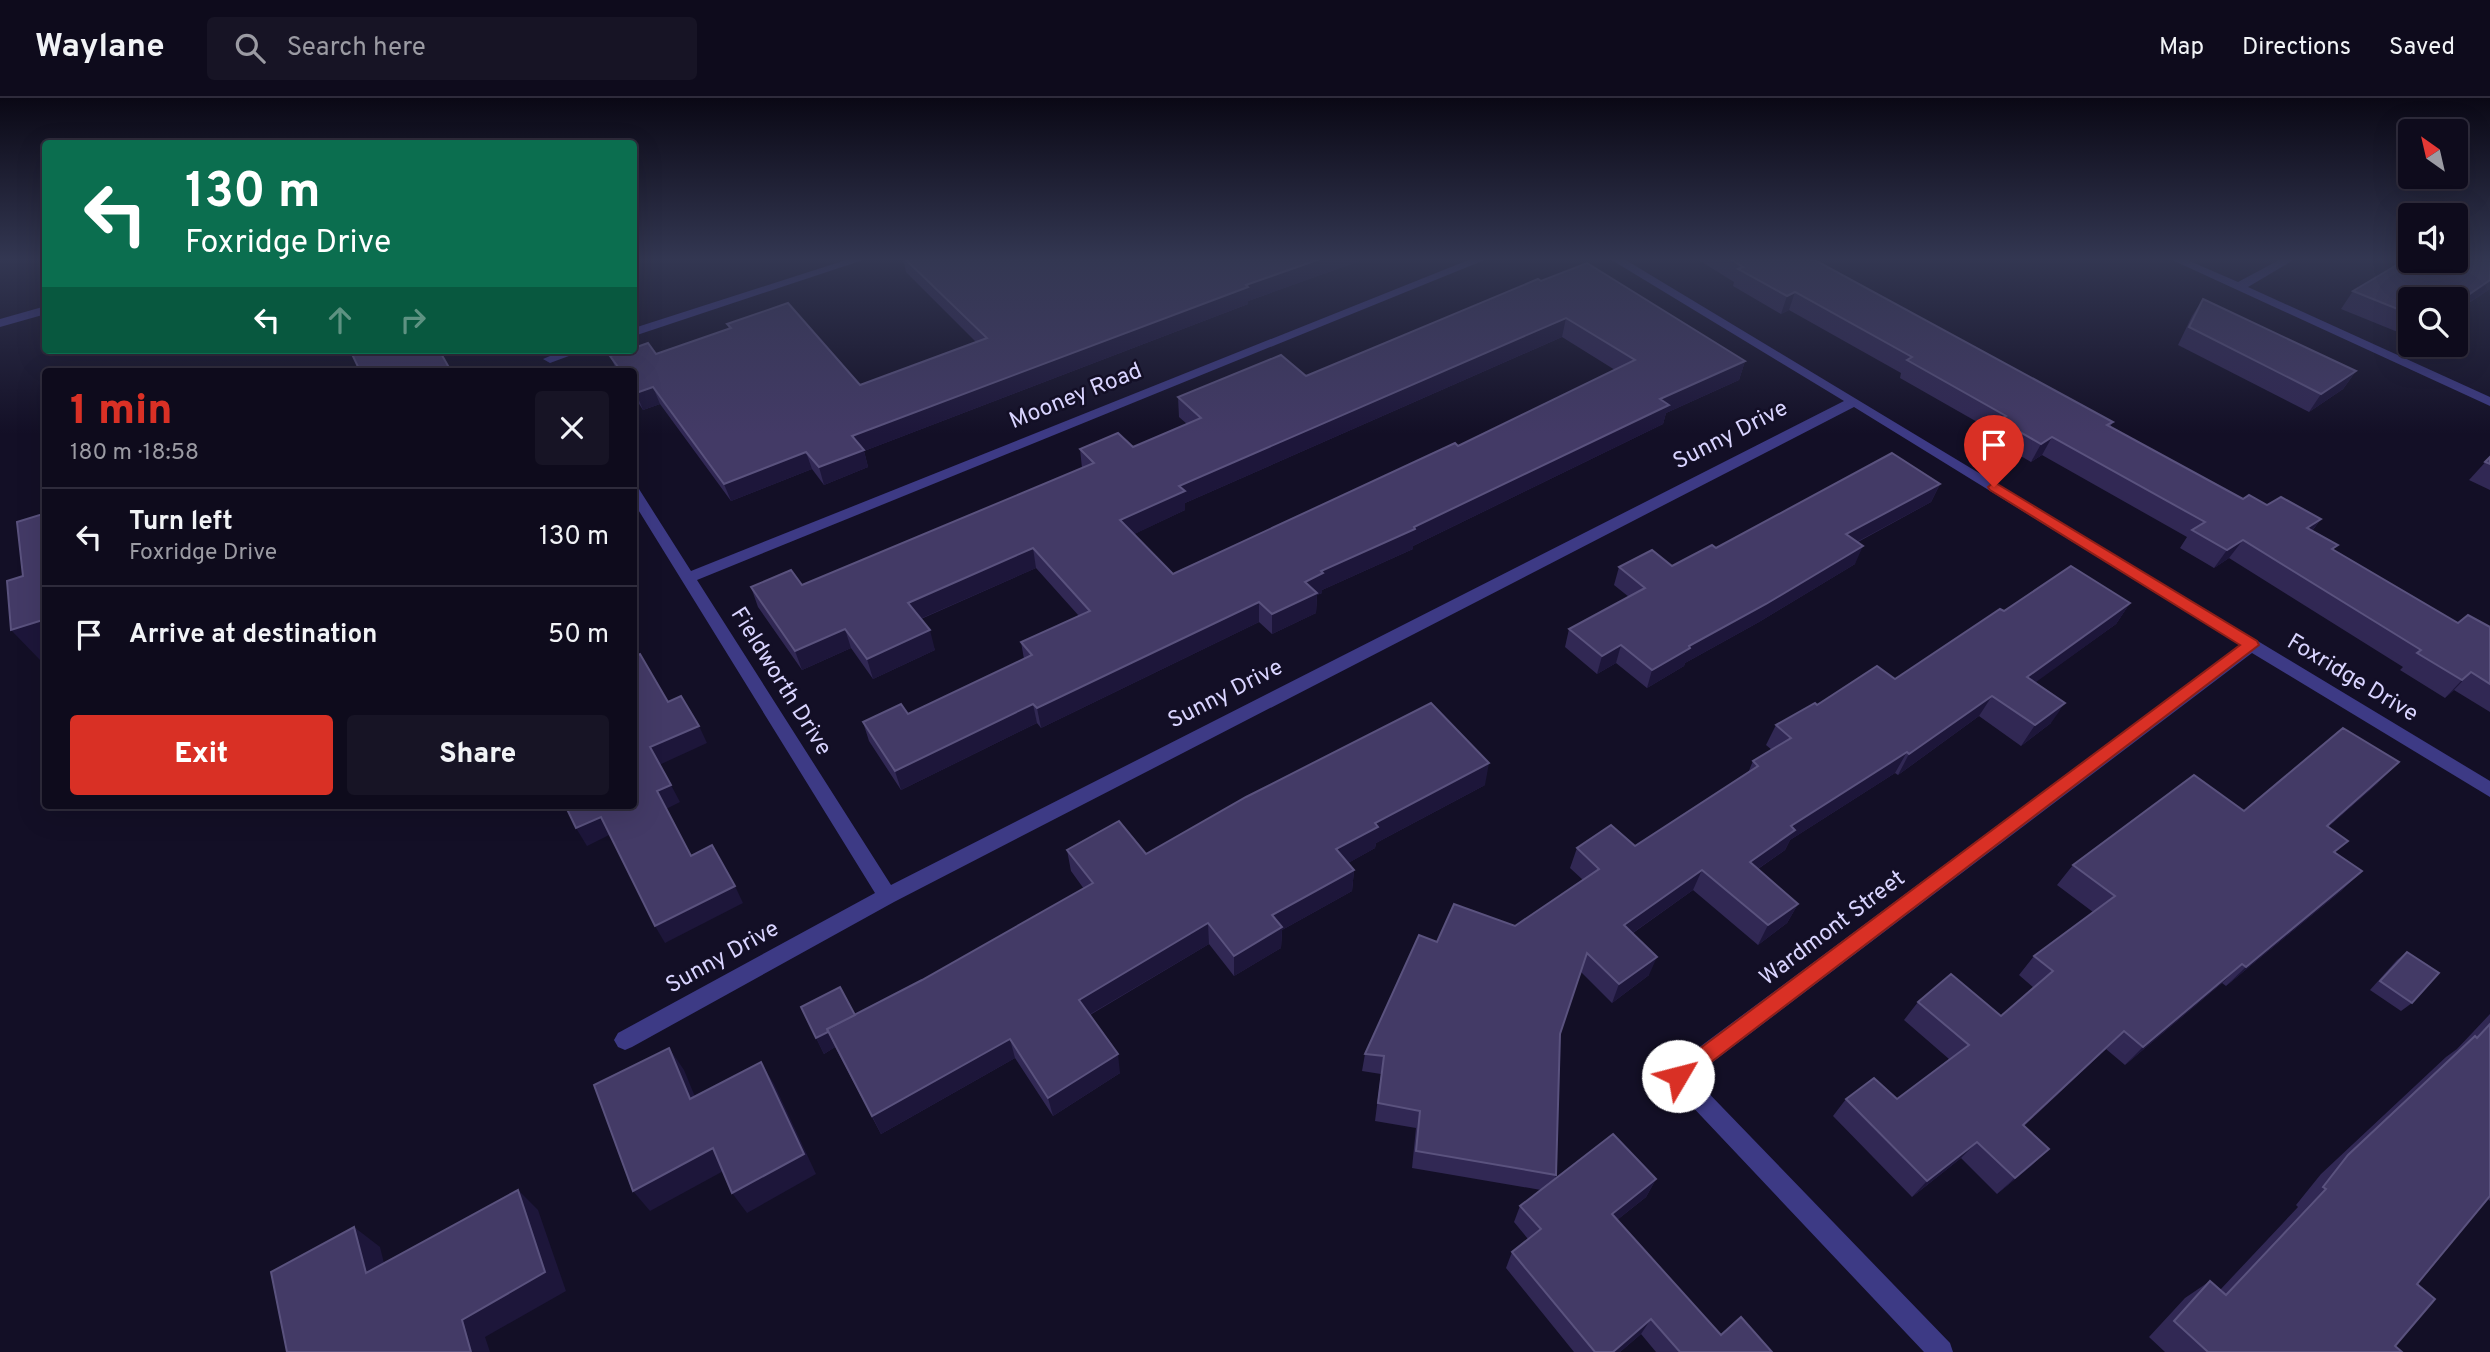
<!DOCTYPE html>
<html lang="en">
<head>
<meta charset="utf-8">
<style>
	:root { --surface:#0e0b1c; --page:#171425; --text:#f1f3f6; --muted:#9b9ba3; --line:#2e2b3b; --accent:#d93025 }
	body { margin:0; font-family:Overpass,sans-serif; background:var(--page); color:var(--text); height:100vh; display:flex; flex-direction:column; font-size:26px; white-space:nowrap }
	* { box-sizing:border-box; margin:0 }
	p { font-size:23px; color:var(--muted) }
	.icon { flex:none; width:38px; height:38px; fill:none; stroke:currentColor; stroke-width:2; stroke-linecap:round; stroke-linejoin:round }
	.map { position:relative; flex:1; overflow:hidden }
	.panel { position:absolute; left:42px; top:270px; width:595px; height:441px; display:flex; flex-direction:column; background:var(--surface); border-radius:7px; box-shadow:0 7px 28px #0002,0 0 0 2px var(--line) }
	.panel>* { flex:none }
	.hud { position:absolute; left:42px; top:42px; width:595px; height:214px; border-radius:7px; box-shadow:0 7px 28px #0002,0 0 0 2px var(--line); background:#0b6e4f; color:#fff; overflow:hidden }
	.needle { width:46px; rotate:326deg }
	.fabs { position:absolute; left:2398px; top:21px; display:grid; gap:14px }
	.fabs a { display:grid; place-items:center; width:70px; height:70px; border-radius:7px; background:var(--surface); box-shadow:0 7px 28px #0002,0 0 0 2px var(--line); font-size:35px }
	.pin { position:absolute; display:grid; place-items:center; width:60px; height:60px; color:#fff; margin:-72px -30px; border-radius:50% 50% 50% 0; rotate:-45deg; box-shadow:0 0 7px #0007 }
	.pin .icon { rotate:45deg }
	.me { position:absolute; width:77px; margin:-38px; rotate:53deg; stroke-linejoin:round; filter:drop-shadow(0 0 5px #0008) }
	.turn { display:flex; align-items:center; gap:24px; height:147px; padding:0 28px; font-size:32px }
	.turn .icon { width:91px; height:91px; stroke-width:2.5 }
	.turn b { display:block; font-size:49px; line-height:60px }
	.lanes { display:flex; align-items:center; height:66px; padding:0 28px; background:#0003; justify-content:center; gap:35px; direction:ltr }
	.lanes .off { opacity:.35 }
	.round { display:grid; place-items:center; flex:none; width:74px; height:74px; border-radius:7px; background:var(--page) }
	.head { display:flex; align-items:center; justify-content:space-between; height:119px; padding:0 28px }
	h1 { font-size:42px; font-weight:800; line-height:52px; color:var(--accent) }
	.button { display:flex; gap:14px; margin-top:auto; padding:14px 28px }
	.button a { flex:1; height:80px; border-radius:7px; background:var(--accent); color:#fff; font-size:28px; font-weight:800; line-height:80px; text-align:center }
	.button a+a { background:var(--page); color:var(--text) }
	ul { padding:0; list-style:none }
	li { display:flex; align-items:center; gap:21px; height:98px; padding:0 28px; border-top:2px solid var(--line) }
	li div { flex:1 }
	li b { display:block; font-size:26px }
	li em { font-style:normal }
	header { display:flex; align-items:center; gap:42px; box-sizing:border-box; height:98px; padding:0 35px; background:var(--surface); border-bottom:2px solid var(--line) }
	header strong { font-size:33px }
	nav { display:flex; gap:38px; margin-inline-start:auto; font-size:24px }
	.search { width:490px; height:63px; background:var(--page); display:flex; align-items:center; gap:18px; box-sizing:border-box; padding:0 24px; border-radius:7px; color:var(--muted); font-size:26px }
	.map>svg:first-child { display:block }
</style>
</head>
<body>
<header>
<strong>Waylane</strong>
<div class="search"><svg class="icon" aria-label="search" viewBox="0 0 24 24"><circle cx="10" cy="10" r="6"/><path d="M15 15l6 6"/></svg>Search here</div>
<nav><a>Map</a><a>Directions</a><a>Saved</a></nav>
</header>
<div class="map">
<svg width="2490" height="1254" viewBox="0 0 2490 1254">
	<rect width="100%" height="100%" fill="#130f26"/>
	<g fill="none" stroke-linecap="round" stroke-linejoin="round">
		<g fill="#3d3a85" fill-rule="evenodd">
			<polygon points="849,161 866,161 634,238 634,230"/>
			<polygon points="1471,161 1487,161 697,482 891,787 1844,303 1610,161 1624,161 2490,683 2490,699 2252,555 1693,979 1950,1245 1953,1254 1924,1254 1670,985 1667,978 1670,971 2240,547 1854,309 894,804 632,949 625,952 618,949 614,942 618,935 875,795 634,405 634,389 639,391 691,473"/>
			<polygon points="2170,161 2185,161 2238,184 2281,161 2295,161 2248,189 2490,299 2490,308"/>
			<polygon points="564,252 585,252 550,265 543,261"/>
		</g>
		<polygon fill="#3d3a85" fill-rule="evenodd" points="46,208 46,216 0,229 0,221"/>
	</g>
	<g fill="#312854" fill-rule="evenodd">
		<polygon points="903,161 1365,161 1248,203 1248,206 864,353 868,369 824,387 812,371 731,403 660,306 643,312 634,298 634,273 617,273 610,258 656,256 729,231 727,226 860,287 976,244 906,174"/>
		<polygon points="1697,161 1813,161 2113,324 2110,329 2243,401 2321,421 2312,433 2334,452 2458,525 2490,529 2490,614 2454,592 2445,600 2400,572 2403,569 2229,460 2214,470 2180,450 2187,439 2042,357 2031,364 1990,340 1993,333 1900,280 1901,275 1789,212 1781,216 1733,188 1734,184"/>
		<polygon points="2490,161 2490,191 2455,214 2455,201 2410,201 2410,239 2341,211 2353,193"/>
		<path d="M1541 183 1745 263 1739 282 1666 315 1663 326 1413 448V451L1322 492V495L1317 497 1316 515 1272 536 1259 524 1041 630 1037 625 901 692 869 643 863 624 908 616 1024 561 1021 544 1079 518 1036 470 921 521 935 552 873 581 851 550 802 572 758 509 751 489 802 487 1082 370 1080 351 1133 349 1187 326 1179 319 1178 299 1306 278ZM1562 239 1615 272 1458 348 1173 476 1134 436 1185 412V405Z"/>
		<polygon points="2203,201 2356,273 2343,291 2309,314 2178,247 2192,218"/>
		<polygon points="2490,359 2490,392 2469,382"/>
		<polygon points="1940,386 1931,404 1858,444 1855,466 1759,524 1685,565 1684,568 1647,590 1616,565 1597,576 1565,549 1569,531 1629,499 1614,487 1619,469 1672,468 1716,450"/>
		<polygon points="2130,505 2116,526 2035,584 2051,625 2021,648 1979,618 1898,677 1895,675 1790,742 1785,752 1758,771 1798,806 1787,825 1758,847 1693,792 1633,835 1649,877 1612,905 1581,874 1560,936 1556,1077 1555,1081 1656,1081 1646,1099 1617,1122 1721,1237 1772,1254 1656,1254 1641,1236 1620,1254 1574,1254 1506,1170 1512,1154 1528,1141 1514,1124 1520,1108 1541,1092 1412,1070 1416,1030 1375,1023 1381,976 1362,973 1365,956 1437,844 1515,828 1583,782 1570,770 1577,750 1635,748 1748,675 1753,663 1772,652 1766,647 1776,627 1817,607 1895,581 2004,513"/>
		<polygon points="2378,685 2328,729 2336,755 2362,773 2341,793 2226,888 2222,885 2125,967 2106,951 2024,1028 2049,1051 2031,1068 1997,1096 1961,1060 1912,1099 1833,1018 1846,1001 1897,1001 1949,961 1904,922 1918,904 2001,918 2034,890 2019,877 2034,858 2093,814 2057,787 2073,767 2244,713"/>
		<polygon points="1485,687 1376,745 1375,750 1348,765 1354,772 1352,793 1282,832 1281,850 1234,878 1209,846 1090,917 1120,975 1053,1018 1015,960 881,1036 835,949 824,956 801,909 855,917 922,882 1084,791 1071,773 1067,752 1146,756"/>
		<polygon points="2407,854 2412,905 2401,913 2370,892 2397,862"/>
		<polygon points="2490,916 2490,1103 2488,1101 2417,1186 2395,1248 2402,1254 2165,1254 2149,1239 2185,1200 2210,1183 2220,1192 2298,1109 2296,1107 2321,1076 2446,959 2457,951"/>
	</g>
	<g fill="#1d163a">
		<polygon points="1320,161 1365,161 1248,203 1248,206 864,353 868,369 824,387 819,369 852,338 1246,187"/>
		<polygon points="2490,182 2490,191 2455,214 2455,206"/>
		<polygon points="1795,194 1789,212 1781,216 1787,198"/>
		<polygon points="1566,220 1562,239 1185,405 1185,412 1122,442 1120,422 1179,388"/>
		<polygon points="1745,263 1739,282 1666,315 1663,326 1413,448 1413,451 1322,492 1322,495 1317,497 1316,515 1272,536 1272,516 1305,484 1321,473 1414,429 1660,301"/>
		<polygon points="2356,273 2343,291 2309,314 2321,296"/>
		<polygon points="653,289 660,306 643,312 636,295"/>
		<polygon points="2052,339 2042,357 2031,364 2041,346"/>
		<polygon points="806,354 812,371 731,403 724,386"/>
		<polygon points="1940,386 1931,404 1838,454 1846,436"/>
		<polygon points="2321,421 2307,439 2307,430"/>
		<polygon points="2243,442 2229,460 2214,470 2227,452"/>
		<polygon points="1863,448 1855,466 1759,524 1685,565 1684,568 1647,590 1652,572 1689,548"/>
		<polygon points="1033,450 1036,470 913,524 908,505"/>
		<polygon points="1259,504 1259,524 1041,630 1037,610"/>
		<polygon points="2130,505 2116,526 2014,600 2027,579"/>
		<polygon points="46,521 46,564 43,565 11,532"/>
		<polygon points="845,531 851,550 802,572 795,553"/>
		<polygon points="930,532 935,552 873,581 867,561"/>
		<polygon points="1621,547 1616,565 1597,576 1602,558"/>
		<polygon points="2471,574 2454,592 2445,600 2462,582"/>
		<polygon points="1992,598 1979,618 1898,677 1909,656"/>
		<polygon points="2065,605 2051,625 2021,648 2035,627"/>
		<polygon points="1033,606 1037,625 901,692 895,673"/>
		<polygon points="699,628 707,645 659,667 650,649"/>
		<polygon points="1907,654 1895,675 1790,742 1785,752 1740,783 1750,764 1791,728"/>
		<polygon points="2399,664 2378,685 2307,748 2327,728"/>
		<polygon points="1489,665 1485,687 1376,745 1375,750 1334,773 1336,751 1375,725"/>
		<polygon points="671,687 680,704 666,711 657,693"/>
		<polygon points="601,719 611,736 587,748 576,730"/>
		<polygon points="1354,772 1352,793 1282,832 1281,850 1234,878 1234,858 1272,817"/>
		<polygon points="1702,772 1693,792 1617,846 1624,827"/>
		<polygon points="2362,773 2341,793 2226,888 2246,869"/>
		<polygon points="735,788 743,805 665,845 655,828"/>
		<polygon points="1798,806 1787,825 1758,847 1768,827"/>
		<polygon points="1208,825 1209,846 1082,921 1079,902"/>
		<polygon points="1657,859 1649,877 1612,905 1619,886"/>
		<polygon points="2242,866 2222,885 2125,967 2143,949"/>
		<polygon points="2124,933 2106,951 2006,1044 2023,1027"/>
		<polygon points="828,934 835,949 824,956 816,940"/>
		<polygon points="1010,941 1015,960 881,1036 872,1018"/>
		<polygon points="669,950 684,972 705,1023 690,1001"/>
		<polygon points="1118,956 1120,975 1053,1018 1048,1000"/>
		<polygon points="761,964 774,986 816,1076 747,1115 732,1095"/>
		<polygon points="1977,1044 1961,1060 1912,1099 1927,1083"/>
		<polygon points="713,1050 727,1071 650,1113 633,1093"/>
		<polygon points="2049,1051 2031,1068 1997,1096 2015,1080"/>
		<polygon points="1656,1081 1646,1099 1603,1133 1612,1116"/>
		<polygon points="518,1092 538,1112 566,1193 485,1239 490,1254 471,1254 462,1222"/>
		<polygon points="354,1129 380,1149 391,1193 366,1175"/>
		<polygon points="1651,1221 1641,1236 1620,1254 1613,1254"/>
	</g>
	<g fill="#433a66" stroke="#5a527e" stroke-width="2" fill-rule="evenodd">
		<polygon points="905,161 1320,161 1246,187 1248,189 852,338 864,352 819,369 806,354 724,386 653,289 636,295 634,291 634,273 621,273 610,258 628,252 634,252 634,250 648,245 656,256 731,230 727,226 788,205 860,287 987,240"/>
		<polygon points="1730,161 1813,161 2113,324 2107,327 2243,401 2249,397 2267,407 2281,399 2321,421 2307,430 2338,447 2332,451 2458,525 2468,517 2490,529 2490,586 2471,574 2462,582 2417,555 2421,552 2243,442 2227,452 2192,432 2205,424 2052,339 2041,346 1999,322 2006,318 1907,262 1912,259 1795,194 1787,198 1738,171 1743,169"/>
		<polygon points="2407,161 2410,161 2410,163 2455,163 2455,161 2490,161 2490,182 2455,206 2455,201 2410,201 2410,216 2353,193"/>
		<path d="M1587 165 1745 263 1660 301 1669 307 1414 429 1415 431 1321 473 1323 475 1305 484 1317 495 1272 516 1259 504 1037 610 1033 606 895 673 863 624 901 606 908 616 1032 557 1021 544 1090 513 1033 450 908 505 930 532 867 561 845 531 795 553 751 489 791 472 802 487 1094 365 1080 351 1118 335 1133 349 1201 320 1178 299 1281 257 1306 278 1538 181 1541 183ZM1566 220 1635 262 1458 348 1455 345 1173 476 1120 422 1185 393 1179 388Z"/>
		<polygon points="2203,201 2356,273 2321,296 2189,229"/>
		<polygon points="350,252 439,252 451,273 360,273"/>
		<polygon points="1892,355 1940,386 1846,436 1863,448 1766,506 1689,548 1690,550 1652,572 1621,547 1602,558 1569,531 1645,490 1619,469 1652,452 1672,468 1712,447 1716,450"/>
		<polygon points="2490,359 2490,366 2485,364"/>
		<polygon points="46,415 46,521 11,532 7,483 23,478 17,424"/>
		<polygon points="2071,468 2130,505 2027,579 2065,605 2035,627 1992,598 1909,656 1907,654 1791,728 1795,732 1750,764 1798,806 1768,827 1702,772 1624,827 1657,859 1619,886 1587,855 1560,936 1556,1077 1416,1053 1420,1013 1378,1005 1384,958 1365,956 1419,837 1437,844 1454,806 1515,828 1599,771 1577,750 1611,727 1635,748 1758,668 1753,663 1791,640 1776,627 1815,605 1817,607 1877,568 1895,581 2000,511 2004,513"/>
		<polygon points="640,556 668,604 681,598 699,628 650,649 671,687 657,693 691,758 712,747 735,788 655,828 601,719 576,730 565,707 634,707 634,559"/>
		<polygon points="1431,605 1489,665 1375,725 1378,729 1336,751 1354,772 1272,817 1282,829 1234,858 1208,825 1079,902 1118,956 1048,1000 1010,941 872,1018 827,931 922,882 1093,785 1067,752 1119,723 1146,756 1246,699"/>
		<polygon points="2343,630 2399,664 2327,728 2348,743 2334,754 2362,773 2246,869 2242,866 2143,949 2124,933 2023,1027 2049,1051 2015,1080 1977,1044 1927,1083 1846,1001 1874,980 1897,1001 1969,947 1918,904 1951,876 2001,918 2053,873 2034,858 2115,798 2073,767 2194,677 2244,713"/>
		<polygon points="2407,854 2439,875 2412,905 2380,883"/>
		<polygon points="840,889 855,917 827,931 828,934 816,940 801,909"/>
		<polygon points="2490,926 2490,1098 2417,1186 2435,1201 2395,1248 2402,1254 2208,1254 2174,1223 2210,1183 2226,1197 2326,1091 2323,1089 2348,1057 2475,938 2477,940"/>
		<polygon points="669,950 690,1001 761,964 804,1056 732,1095 713,1050 633,1093 594,987"/>
		<polygon points="1613,1036 1656,1081 1612,1116 1721,1237 1741,1219 1772,1254 1680,1254 1651,1221 1613,1254 1595,1254 1512,1154 1541,1131 1520,1108"/>
		<polygon points="518,1092 545,1174 462,1222 471,1254 287,1254 271,1174 354,1129 366,1175"/>
	</g>
	<linearGradient id="sky" x2="0" y2="1"><stop stop-color="#0a0815"/><stop offset="0.48" stop-color="#333752"/><stop offset="1" stop-color="#333752" stop-opacity="0"/></linearGradient>
	<rect width="2490" height="336" fill="url(#sky)"/>
	<polygon fill="#d93025" stroke="#8d1f18" stroke-width="2" points="1994,384 2257,543 2259,547 1685,984 1678,987 1671,984 1669,978 1671,972 2240,547 1990,392 1988,389"/>
	<g text-anchor="middle" dominant-baseline="central" stroke-width="5" stroke-linejoin="round" paint-order="stroke">
		<g font-size="23" fill="#d9d4ff" stroke="#130f26">
			<text transform="translate(1076 299) rotate(-22)">Mooney Road</text>
			<text transform="translate(1731 338) rotate(-27)">Sunny Drive</text>
			<text transform="translate(2352 581) rotate(31)">Foxridge Drive</text>
			<text transform="translate(780 584) rotate(58)">Fieldworth Drive</text>
			<text transform="translate(1226 597) rotate(-27)">Sunny Drive</text>
			<text transform="translate(1833 831) rotate(-37)">Wardmont Street</text>
			<text transform="translate(723 860) rotate(-29)">Sunny Drive</text>
		</g>
	</g>
</svg>
<div class="fabs">
<a><svg class="needle" viewBox="-14 -14 28 28"><path d="M0-13l5 13h-10z" fill="#e53935"/><path d="M0 13l5-13h-10z" fill="#9b9ba3"/></svg></a>
<a><svg class="icon" aria-label="sound" viewBox="0 0 24 24"><path d="M4 9h4l5-4v14l-5-4H4zM17 9q2 3 0 6"/></svg></a>
<a><svg class="icon" aria-label="search" viewBox="0 0 24 24"><circle cx="10" cy="10" r="6"/><path d="M15 15l6 6"/></svg></a>
</div>
<div class="pin" style="left:1994px;top:389px;background:#d93025"><svg class="icon" aria-label="arrive" viewBox="0 0 24 24"><path d="M6 21V4h12l-3 4 3 4H6"/></svg></div>
<svg class="me" style="left:1678px;top:978px" viewBox="-20 -20 40 40"><circle r="19" fill="#fff"/><path d="M0-13L10 11 0 6-10 11z" fill="#d93025"/></svg>
<div class="hud">
<div class="turn"><svg class="icon" aria-label="left" viewBox="0 0 24 24"><path d="M17 20v-9H6M10 6l-5 5 5 5"/></svg><div><b>130 m</b>Foxridge Drive</div></div>
<div class="lanes"><svg class="icon" aria-label="left" viewBox="0 0 24 24"><path d="M17 20v-9H6M10 6l-5 5 5 5"/></svg><svg class="icon off" aria-label="ahead" viewBox="0 0 24 24"><path d="M12 20V5M6 11l6-6 6 6"/></svg><svg class="icon off" aria-label="right" viewBox="0 0 24 24"><path d="M7 20v-9h11M14 6l5 5-5 5"/></svg></div>
</div>
<section class="panel">
<div class="head"><div><h1>1 min</h1><p>180 m · 18:58</p></div><a class="round"><svg class="icon" aria-label="close" viewBox="0 0 24 24"><path d="M6 6l12 12M18 6L6 18"/></svg></a></div>
<ul>
<li><svg class="icon" aria-label="left" viewBox="0 0 24 24"><path d="M17 20v-9H6M10 6l-5 5 5 5"/></svg><div><b>Turn left</b><p>Foxridge Drive</p></div><em>130 m</em></li>
<li><svg class="icon" aria-label="arrive" viewBox="0 0 24 24"><path d="M6 21V4h12l-3 4 3 4H6"/></svg><div><b>Arrive at destination</b></div><em>50 m</em></li>
</ul>
<div class="button"><a>Exit</a><a>Share</a></div>
</section>
</div>
</body>
</html>
